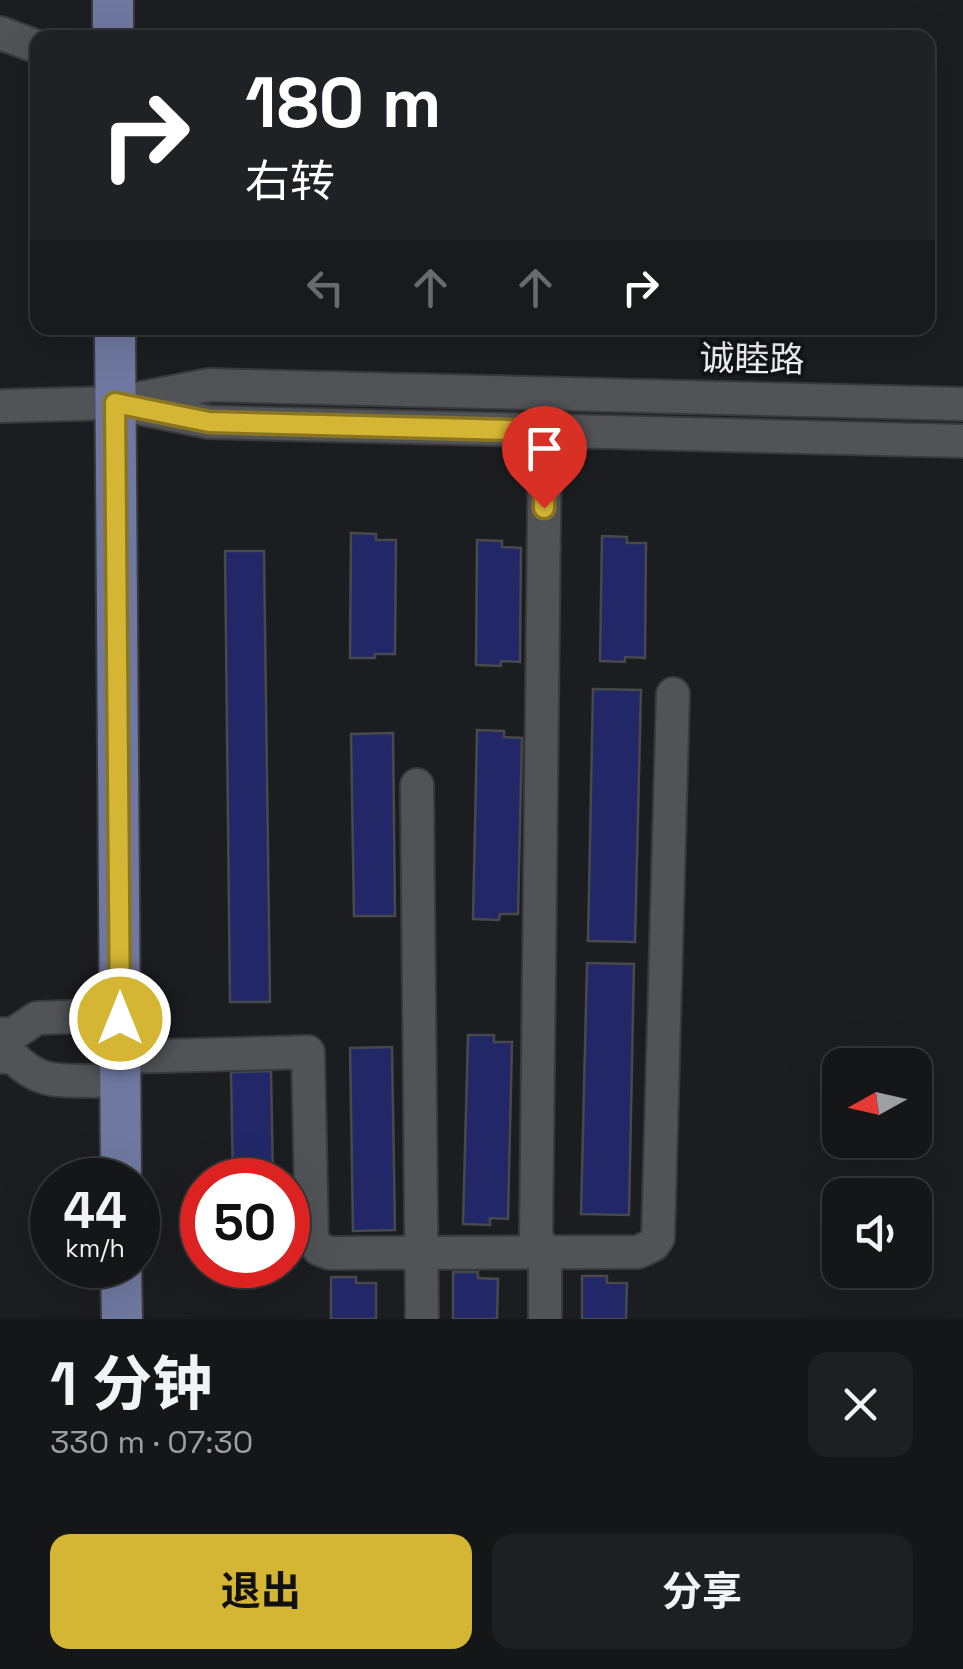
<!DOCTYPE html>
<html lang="zh">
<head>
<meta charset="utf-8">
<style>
	:root { --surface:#151618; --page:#1e1f21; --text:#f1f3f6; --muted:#9d9fa2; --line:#343537; --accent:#d5b534 }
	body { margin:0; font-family:"Space Grotesk","Noto Sans SC",sans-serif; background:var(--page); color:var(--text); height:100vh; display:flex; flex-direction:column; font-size:38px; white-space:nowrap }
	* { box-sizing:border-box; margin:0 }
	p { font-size:32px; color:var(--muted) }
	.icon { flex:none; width:55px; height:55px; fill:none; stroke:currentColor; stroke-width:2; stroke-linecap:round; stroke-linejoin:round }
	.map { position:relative; height:1319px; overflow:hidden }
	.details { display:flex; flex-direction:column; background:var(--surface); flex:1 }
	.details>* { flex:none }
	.hud { position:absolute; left:30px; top:30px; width:905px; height:305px; border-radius:20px; box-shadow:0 10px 40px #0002,0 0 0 2px var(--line); background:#202124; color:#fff; overflow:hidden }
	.needle { width:65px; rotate:262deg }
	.buttons { position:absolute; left:822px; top:1048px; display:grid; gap:20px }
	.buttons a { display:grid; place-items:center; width:110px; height:110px; border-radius:20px; background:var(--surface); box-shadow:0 10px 40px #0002,0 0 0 2px var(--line); font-size:50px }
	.speed { position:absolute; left:30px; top:1158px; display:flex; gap:20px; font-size:50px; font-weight:700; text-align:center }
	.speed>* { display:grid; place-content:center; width:130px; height:130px; border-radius:50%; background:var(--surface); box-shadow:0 10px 40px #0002,0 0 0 2px var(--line); line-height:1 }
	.speed small { font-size:25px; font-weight:400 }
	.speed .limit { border:15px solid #d22; background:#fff; color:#111 }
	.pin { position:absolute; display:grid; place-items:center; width:85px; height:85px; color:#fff; margin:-102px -42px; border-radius:50% 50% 50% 0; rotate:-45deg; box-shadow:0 0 10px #0007 }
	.pin .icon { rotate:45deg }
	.me { position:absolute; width:110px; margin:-55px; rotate:0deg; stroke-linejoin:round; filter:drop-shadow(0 0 8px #0008) }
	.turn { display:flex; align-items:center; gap:35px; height:210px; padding:0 50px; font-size:45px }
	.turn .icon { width:130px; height:130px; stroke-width:2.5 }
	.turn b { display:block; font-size:70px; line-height:85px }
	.lanes { display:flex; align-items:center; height:95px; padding:0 50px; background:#0003; justify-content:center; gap:50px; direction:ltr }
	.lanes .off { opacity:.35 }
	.round { display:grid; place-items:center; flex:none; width:105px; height:105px; border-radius:20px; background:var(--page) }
	.headline { display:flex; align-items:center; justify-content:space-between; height:170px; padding:0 50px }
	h1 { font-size:60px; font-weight:700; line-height:75px }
	.primary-button { display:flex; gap:20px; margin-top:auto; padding:20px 50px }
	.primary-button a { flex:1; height:115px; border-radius:20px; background:var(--accent); color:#111; font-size:40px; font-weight:700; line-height:115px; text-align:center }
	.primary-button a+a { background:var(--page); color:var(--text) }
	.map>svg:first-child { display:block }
</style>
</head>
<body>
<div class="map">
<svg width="963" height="1319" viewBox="0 0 963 1319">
	<rect width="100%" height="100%" fill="#1c1d20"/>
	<g fill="#222768" stroke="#48494c" stroke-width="2.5">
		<polygon points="351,533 376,534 376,540 396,540 395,654 375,654 375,658 350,658"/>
		<polygon points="602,536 627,537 627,543 646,543 645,658 625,657 625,662 600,661"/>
		<polygon points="477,540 502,541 502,547 521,548 520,662 501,661 501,666 476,665"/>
		<polygon points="225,551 264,551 270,1002 230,1002"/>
		<polygon points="593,689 641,690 635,942 588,941"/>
		<polygon points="477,730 504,731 504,737 522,738 518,914 500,914 499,920 473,919"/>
		<polygon points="393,733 395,916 354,916 351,734"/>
		<polygon points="587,963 634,964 629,1215 581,1214"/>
		<polygon points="468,1035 494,1035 494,1042 512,1042 508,1219 490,1218 490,1225 463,1224"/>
		<polygon points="392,1047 395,1230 353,1231 350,1048"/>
		<polygon points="271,1071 273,1180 233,1180 231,1072"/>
		<polygon points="234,1265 274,1265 274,1279 234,1280"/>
		<polygon points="453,1272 478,1272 478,1278 498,1279 497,1319 453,1319"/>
		<polygon points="582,1276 607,1276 607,1283 627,1283 626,1319 582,1319"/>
		<polygon points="331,1277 356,1277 356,1283 376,1283 376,1319 331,1319"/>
	</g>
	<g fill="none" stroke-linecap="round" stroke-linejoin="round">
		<defs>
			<g id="minor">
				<polyline points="0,33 38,47"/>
				<polyline points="0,406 115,403 209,385 963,404"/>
				<polyline points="134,407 209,422 963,441"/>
				<polyline points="545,431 536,1237 545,1252 545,1319"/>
				<polyline points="417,785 422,1319"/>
				<polyline points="0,1034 13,1034 37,1018 96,1016"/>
				<path d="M0 1057H13C41 1085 59 1080 96 1081"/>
				<polyline points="120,1057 308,1052 312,1238 319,1249 330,1253 638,1252 653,1245 658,1238 673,694"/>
			</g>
			<g id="major">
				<polyline points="113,0 113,38"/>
				<polyline points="115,328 121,1180"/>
				<polyline points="121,1265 122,1319"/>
			</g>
		</defs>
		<use href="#minor" stroke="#3a3a3c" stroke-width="36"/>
		<use href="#major" stroke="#3a3a3c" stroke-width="44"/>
		<use href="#minor" stroke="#525357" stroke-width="32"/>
		<use href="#major" stroke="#6f78a0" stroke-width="40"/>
	</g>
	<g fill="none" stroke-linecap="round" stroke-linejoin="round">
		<defs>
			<polyline id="route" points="120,1019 115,403 209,422 545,431 544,508"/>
		</defs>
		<use href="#route" stroke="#8a7622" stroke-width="25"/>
		<use href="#route" stroke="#d5b534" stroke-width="18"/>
	</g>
	<g text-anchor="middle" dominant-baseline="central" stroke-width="8" stroke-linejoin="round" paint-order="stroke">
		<g font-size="35" fill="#f1f1f3" stroke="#131416">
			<text transform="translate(752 359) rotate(1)">诚睦路</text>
		</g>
	</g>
</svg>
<div class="buttons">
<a><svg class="needle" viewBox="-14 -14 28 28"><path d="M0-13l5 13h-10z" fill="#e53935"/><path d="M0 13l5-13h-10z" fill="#9d9fa2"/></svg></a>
<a><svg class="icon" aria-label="sound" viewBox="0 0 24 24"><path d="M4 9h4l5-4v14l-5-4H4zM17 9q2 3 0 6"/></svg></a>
</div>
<div class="speed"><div>44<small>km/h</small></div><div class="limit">50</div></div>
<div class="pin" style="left:544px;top:508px;background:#d93025"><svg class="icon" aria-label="arrive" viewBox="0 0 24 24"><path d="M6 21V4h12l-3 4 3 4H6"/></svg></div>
<svg class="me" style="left:120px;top:1019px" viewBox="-20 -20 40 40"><circle r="17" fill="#d5b534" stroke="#fff" stroke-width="3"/><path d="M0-11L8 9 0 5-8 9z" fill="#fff"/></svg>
<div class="hud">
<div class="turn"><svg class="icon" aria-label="right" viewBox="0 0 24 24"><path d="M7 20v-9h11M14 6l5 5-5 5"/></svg><div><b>180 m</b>右转</div></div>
<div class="lanes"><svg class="icon off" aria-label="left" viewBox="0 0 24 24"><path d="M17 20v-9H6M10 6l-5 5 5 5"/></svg><svg class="icon off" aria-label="ahead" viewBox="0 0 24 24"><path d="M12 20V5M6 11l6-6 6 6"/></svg><svg class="icon off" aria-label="ahead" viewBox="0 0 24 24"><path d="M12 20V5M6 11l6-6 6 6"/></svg><svg class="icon" aria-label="right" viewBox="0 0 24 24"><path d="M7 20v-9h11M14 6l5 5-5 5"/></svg></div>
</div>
</div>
<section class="details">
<div class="headline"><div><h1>1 分钟</h1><p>330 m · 07:30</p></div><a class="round"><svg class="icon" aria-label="close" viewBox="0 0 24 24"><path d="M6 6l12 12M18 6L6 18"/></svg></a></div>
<div class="primary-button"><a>退出</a><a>分享</a></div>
</section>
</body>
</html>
